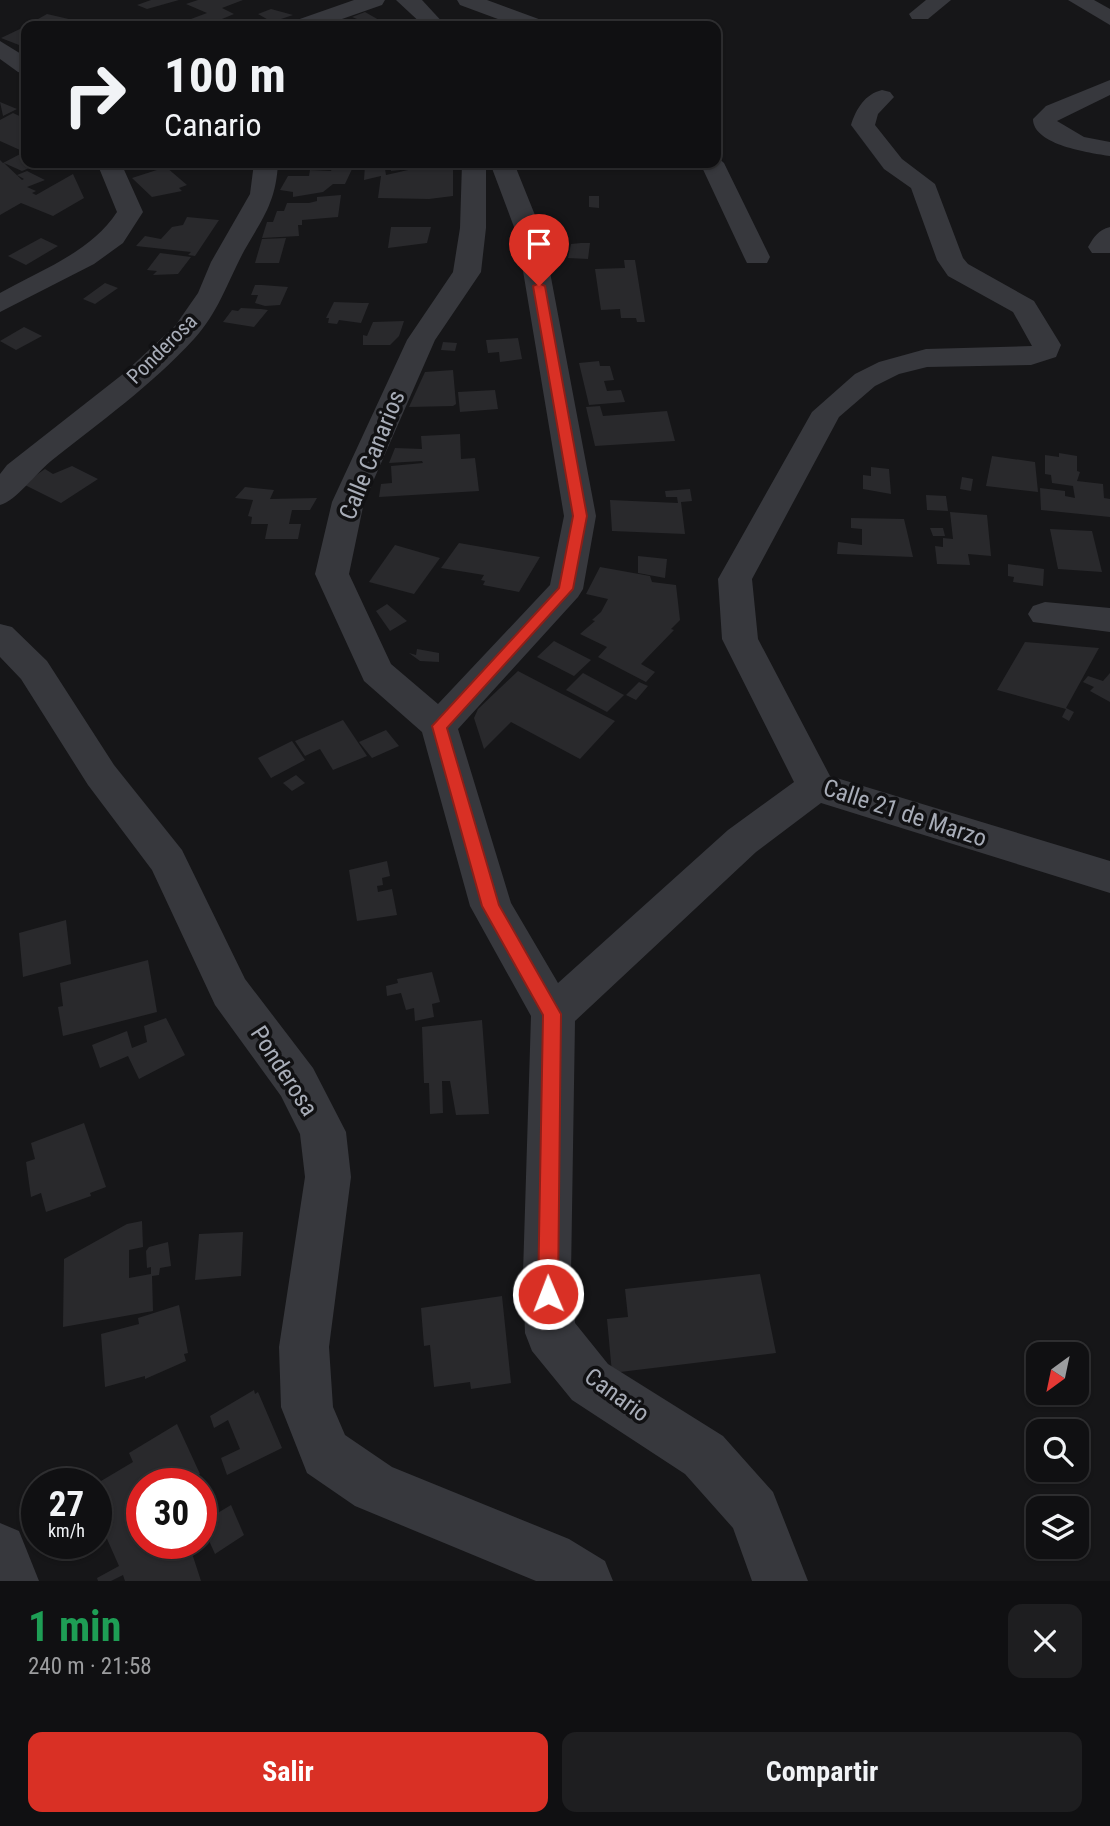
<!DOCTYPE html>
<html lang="es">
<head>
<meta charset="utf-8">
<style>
	:root { --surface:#101012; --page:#1e1e20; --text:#f1f3f6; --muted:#9c9d9f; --line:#303032; --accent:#d93025 }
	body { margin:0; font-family:"Roboto Condensed",sans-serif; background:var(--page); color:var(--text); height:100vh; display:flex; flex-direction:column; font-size:26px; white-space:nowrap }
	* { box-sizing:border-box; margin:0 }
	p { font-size:23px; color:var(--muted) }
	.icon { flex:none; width:38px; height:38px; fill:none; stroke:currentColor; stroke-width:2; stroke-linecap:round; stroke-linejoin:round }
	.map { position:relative; height:1581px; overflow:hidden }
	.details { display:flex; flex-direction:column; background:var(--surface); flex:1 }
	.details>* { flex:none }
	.banner { position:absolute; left:21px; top:21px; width:700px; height:147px; border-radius:14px; box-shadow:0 2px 5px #0004,0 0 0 2px var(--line); background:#101012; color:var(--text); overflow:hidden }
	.needle { width:46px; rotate:213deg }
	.controls { position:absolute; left:1026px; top:1342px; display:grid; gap:14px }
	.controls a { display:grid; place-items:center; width:63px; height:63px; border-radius:14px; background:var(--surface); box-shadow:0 2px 5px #0004,0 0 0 2px var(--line); font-size:35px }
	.speed { position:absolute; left:21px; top:1468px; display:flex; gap:14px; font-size:35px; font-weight:700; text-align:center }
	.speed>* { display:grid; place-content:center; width:91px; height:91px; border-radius:50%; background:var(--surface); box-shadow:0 2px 5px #0004,0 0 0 2px var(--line); line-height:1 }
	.speed small { font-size:18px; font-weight:400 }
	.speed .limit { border:10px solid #d22; background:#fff; color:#111 }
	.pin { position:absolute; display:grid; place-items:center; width:60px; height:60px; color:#fff; margin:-72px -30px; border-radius:50% 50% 50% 0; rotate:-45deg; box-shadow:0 0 7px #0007 }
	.pin .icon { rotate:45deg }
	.me { position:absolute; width:77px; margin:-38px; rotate:359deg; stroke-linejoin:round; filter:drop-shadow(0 0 5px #0008) }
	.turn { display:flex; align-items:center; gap:24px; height:147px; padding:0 28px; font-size:32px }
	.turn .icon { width:91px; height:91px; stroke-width:2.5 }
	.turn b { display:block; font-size:49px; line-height:60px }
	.round { display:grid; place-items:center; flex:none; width:74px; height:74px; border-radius:14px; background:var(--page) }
	.summary { display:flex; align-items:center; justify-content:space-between; height:119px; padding:0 28px }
	h1 { font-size:42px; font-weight:700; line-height:52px; color:#1e9e55 }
	.button { display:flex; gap:14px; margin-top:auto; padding:14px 28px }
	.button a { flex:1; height:80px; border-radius:14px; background:var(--accent); color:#fff; font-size:28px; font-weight:700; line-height:80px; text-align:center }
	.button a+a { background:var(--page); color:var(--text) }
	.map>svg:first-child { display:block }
</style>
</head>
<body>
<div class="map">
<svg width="1110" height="1581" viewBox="0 0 1110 1581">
	<rect width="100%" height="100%" fill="#161618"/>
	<g fill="#29292c">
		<polygon points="151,0 179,0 147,9 137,5"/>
		<polygon points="198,0 243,0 222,8 234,14 222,19 227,22 205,26 191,19 207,13 186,4"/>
		<polygon points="271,9 293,15 272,22 258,14"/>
		<polygon points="365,12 379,20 361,26 347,23 357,19 352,17"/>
		<polygon points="47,14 73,20 64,26 31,23"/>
		<polygon points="84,19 94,21 106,24 65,26"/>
		<polygon points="20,29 26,32 26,41 19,45 1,38"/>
		<polygon points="0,102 17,109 3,116"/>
		<polygon points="13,113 26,119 24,130 26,147 20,150 0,141 0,120"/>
		<polygon points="26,151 26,163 42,163 22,171 4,163 22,180 24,179 17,175 27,171 45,180 27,187 36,191 32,193 36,195 73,174 84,198 53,216 21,203 0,215 0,160 3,163"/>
		<polygon points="390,163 408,163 410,169 391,171"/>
		<polygon points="439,163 453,163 453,196 429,199 378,198 381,176 364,180 365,165 369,164 379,164 380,169 385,169 386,175"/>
		<polygon points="333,166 353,167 345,184 333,184 323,192 293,197 293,192 280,190 288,176 309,176 310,170 331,171"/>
		<polygon points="166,167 187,185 179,188 182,191 152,197 132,178"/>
		<polygon points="341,195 338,217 302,220 302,225 298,225 299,236 262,238 267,222 273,222 277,211 284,211 287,203 309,203 317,201 317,197"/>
		<polygon points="589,196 599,196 599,208 589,207"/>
		<polygon points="187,217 219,220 195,256 188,255 191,252 136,246 145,236 161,239 172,227 183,225"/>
		<polygon points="391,227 431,227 427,243 388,248"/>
		<polygon points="41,238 58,246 26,265 8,256"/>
		<polygon points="286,238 279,263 255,263 262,239"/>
		<polygon points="581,243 590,243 588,259 568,258 571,244"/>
		<polygon points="160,253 191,257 178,274 153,275 157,271 147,270"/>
		<polygon points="624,260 635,260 645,322 637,322 636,318 621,318 620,309 601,310 595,269 625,268"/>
		<polygon points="105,283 118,288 95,304 83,299"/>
		<polygon points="255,285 262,285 288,287 280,305 265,306 255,303 258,295 251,295"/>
		<polygon points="334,302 363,303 369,303 361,323 339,320 337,324 328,323 329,318 326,318"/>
		<polygon points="241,308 261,309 268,310 254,327 223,322 232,310 238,311"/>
		<polygon points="404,321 399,336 390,345 363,345 363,335 367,336 373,322"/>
		<polygon points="24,327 42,336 16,350 0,341"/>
		<polygon points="518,338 522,359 500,362 499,352 488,353 486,340"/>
		<polygon points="443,342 457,343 455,351 441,350"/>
		<polygon points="599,361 600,366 610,366 614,380 604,381 607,391 621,390 625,402 589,405 579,363"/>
		<polygon points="453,370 456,404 453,406 409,407 425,372"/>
		<polygon points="495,390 498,409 460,412 458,392"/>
		<polygon points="600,406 603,416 667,411 675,441 595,446 586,407"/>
		<polygon points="460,434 461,459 475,458 479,491 379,497 381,484 392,483 391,466 423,463 422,461 389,463 395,448 422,449 421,436"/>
		<polygon points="1059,453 1077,456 1077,471 1080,472 1077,481 1103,484 1104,498 1110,499 1110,517 1041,510 1040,488 1065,491 1065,496 1075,498 1073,486 1052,483 1051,475 1045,474 1045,455 1059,457"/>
		<polygon points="992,456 1035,462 1038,492 986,486"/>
		<polygon points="72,466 98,479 61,503 23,484 45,469 53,474"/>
		<polygon points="871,467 889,469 891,494 863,489 863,475 871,476"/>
		<polygon points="962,477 973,479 971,491 960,489"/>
		<polygon points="245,487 274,490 270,499 317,498 310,510 292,510 289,524 301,524 298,539 265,539 268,524 251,524 252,517 248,516 253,500 235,498"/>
		<polygon points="690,489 692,501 681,502 685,534 612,531 610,500 678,503 677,497 666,497 665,491"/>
		<polygon points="926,495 946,496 948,511 927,510"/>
		<polygon points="950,512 987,515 991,556 968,554 970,565 937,564 935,546 943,547 943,538 953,539"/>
		<polygon points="851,518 904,519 913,557 837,554 838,542 862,545 862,529 851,528"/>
		<polygon points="930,528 943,528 945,536 933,536"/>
		<polygon points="1050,529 1092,531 1102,572 1058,569"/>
		<polygon points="459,543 499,550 540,557 519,592 483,585 485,581 481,580 484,575 441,568"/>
		<polygon points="395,545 440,558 414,594 369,582"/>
		<polygon points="638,556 667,559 665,578 638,573"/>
		<polygon points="1008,564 1044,569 1043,586 1013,582 1014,577 1008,576"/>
		<polygon points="600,567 650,576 652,582 676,585 680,620 671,629 674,630 641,664 655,672 646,682 598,657 607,647 580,634 595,621 592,620 601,612 608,599 586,594"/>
		<polygon points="387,604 407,621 390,631 376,611"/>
		<polygon points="554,641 591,660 574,676 537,657"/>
		<polygon points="1025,642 1099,648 1066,708 1074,712 1069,721 1062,717 1066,709 997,690"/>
		<polygon points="417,649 439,653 439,662 420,661 409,653 416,655"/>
		<polygon points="518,671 562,694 615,721 580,759 511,722 484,749 474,718 478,709"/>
		<polygon points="583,673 624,695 607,712 566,690"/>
		<polygon points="1110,673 1110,702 1090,691 1094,687 1083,682 1088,676 1103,681"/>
		<polygon points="639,682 648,686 636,700 626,695"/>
		<polygon points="343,720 367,756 333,770 320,749 305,756 295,741"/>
		<polygon points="386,730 399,746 372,758 359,742"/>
		<polygon points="292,741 305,760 271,778 258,758"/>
		<polygon points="296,775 305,783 292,791 283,783"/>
		<polygon points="387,861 390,876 382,878 383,885 377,886 378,892 392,889 397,915 357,921 349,870"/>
		<polygon points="66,920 71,964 23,977 19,933"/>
		<polygon points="148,960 157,1012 63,1036 58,1007 63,1006 60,983"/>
		<polygon points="432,972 440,1002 432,1004 434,1017 415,1021 414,1008 406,1010 401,993 387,996 386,986 398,983 397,979"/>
		<polygon points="166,1018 185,1055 139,1079 128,1056 100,1068 92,1045 127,1031 132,1048 147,1042 144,1026"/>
		<polygon points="482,1020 489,1114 456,1115 450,1081 442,1081 443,1113 430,1114 429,1083 424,1083 422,1027"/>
		<polygon points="84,1123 106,1187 90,1193 91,1196 46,1212 41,1193 31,1197 26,1162 35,1159 31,1143"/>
		<polygon points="142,1221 143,1247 129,1250 129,1278 151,1274 151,1267 147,1268 146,1251 149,1247 168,1242 171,1266 160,1268 159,1275 152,1276 153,1311 63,1327 64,1259 127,1224"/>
		<polygon points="243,1232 241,1276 195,1280 199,1234"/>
		<polygon points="760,1274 776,1353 612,1373 607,1319 628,1317 625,1289"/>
		<polygon points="502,1296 511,1383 471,1389 470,1382 434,1387 430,1345 424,1346 421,1308"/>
		<polygon points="179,1305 188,1353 184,1354 186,1361 145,1379 145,1376 105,1387 101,1334 139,1324 138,1318"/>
		<polygon points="254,1390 255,1394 258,1392 282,1448 227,1475 221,1458 240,1449 228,1420 214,1428 210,1416"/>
		<polygon points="177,1424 200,1474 184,1484 142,1484 142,1544 189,1544 201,1581 125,1581 123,1575 111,1581 98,1581 97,1578 119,1566 96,1514 96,1484 133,1462 129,1453"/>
		<polygon points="231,1505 244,1535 215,1554 201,1523"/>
	</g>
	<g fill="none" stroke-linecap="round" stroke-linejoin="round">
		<g fill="#37383d" fill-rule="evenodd">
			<polygon points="354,0 385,0 382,5 322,26 291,26 294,21"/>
			<polygon points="396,0 422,0 446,26 424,26"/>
			<polygon points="457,0 487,0 544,21 547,26 517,26 460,5"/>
			<polygon points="926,0 951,0 928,19 912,19 909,14"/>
			<polygon points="1068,0 1094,0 1110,9 1110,25"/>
			<polygon points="0,41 26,57 26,74 18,72 0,59"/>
			<path d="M1110 80V95L1057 121 1084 137 1110 142V156C1090 153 1033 145 1033 119L1046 106Z"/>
			<path d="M882 90 890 92 894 97 878 114 875 125 902 159 935 184 963 258 968 264 1034 301 1061 345 1056 357 1031 365 927 367 899 374 875 386 839 417 752 579 758 639 830 776 1110 861V893L821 803 756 852 575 1021 571 1274 575 1323 608 1364 723 1436 773 1492 808 1581H752L733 1528 685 1474 572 1400 532 1351 525 1333 523 1274 531 1016 470 906 422 732 364 681 315 574 332 502 407 340 453 272 460 228 462 163H486V228L481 272 435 340 364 502 349 574 391 664 438 704 550 585 564 516 517 235 490 163H514L543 235 596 516 583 589 578 597 458 729 511 903 558 983 728 830 794 782 722 639 718 579 812 412 855 374 879 362 926 349 1032 346 1013 312 948 276 937 260 911 188 884 169 851 125C856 109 865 94 882 90Z"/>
			<polygon points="716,156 724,163 770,257 767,263 747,263 744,257 700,163 716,163"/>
			<path d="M97 163H121L143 212 123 243 94 264 0 312V293C41 270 91 252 117 212Z"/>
			<path d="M254 163H278C276 202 263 218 244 251 228 281 218 313 194 339 152 385 100 422 51 461 36 473 16 501 0 505V474L7 465 123 374 175 326 198 293 211 262 250 194Z"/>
			<path d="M1110 227V253H1092L1088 247C1094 237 1098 230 1110 227Z"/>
			<polygon points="1045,602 1110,608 1110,632 1033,622 1028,614 1033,606"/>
			<polygon points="0,624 12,627 47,661 114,765 182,850 245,979 313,1068 346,1132 351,1177 329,1347 333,1407 345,1435 392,1467 569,1539 605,1561 613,1581 536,1581 355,1506 307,1473 281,1407 279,1347 305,1177 300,1134 281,1096 215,1005 152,870 88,785 21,679 0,657"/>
			<polygon points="0,1523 19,1531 39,1581 0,1581"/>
		</g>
	</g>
	<polygon fill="#d93025" stroke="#8d1f18" stroke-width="2" points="539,283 545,286 587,516 573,589 447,728 499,905 561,1014 558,1294 555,1301 548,1304 541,1301 538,1294 543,1015 482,906 432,726 559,588 573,516 533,286"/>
	<g text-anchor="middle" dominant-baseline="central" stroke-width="7" stroke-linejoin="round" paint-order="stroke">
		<g font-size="21" fill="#a8adb8" stroke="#111113">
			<text transform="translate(162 349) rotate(-45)">Ponderosa</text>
		</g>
		<g font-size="24" fill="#a8adb8" stroke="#111113">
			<text transform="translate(372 455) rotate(-68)">Calle Canarios</text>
			<text transform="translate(905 813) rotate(18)">Calle 21 de Marzo</text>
			<text transform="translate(284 1071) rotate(57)">Ponderosa</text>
			<text transform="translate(617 1395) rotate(36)">Canario</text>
		</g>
	</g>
</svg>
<div class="controls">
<a><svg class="needle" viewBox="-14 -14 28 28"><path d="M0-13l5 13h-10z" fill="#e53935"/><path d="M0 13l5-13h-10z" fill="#9c9d9f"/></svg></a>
<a><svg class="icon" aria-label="search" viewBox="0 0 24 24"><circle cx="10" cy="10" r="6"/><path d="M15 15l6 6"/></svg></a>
<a><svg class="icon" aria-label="layers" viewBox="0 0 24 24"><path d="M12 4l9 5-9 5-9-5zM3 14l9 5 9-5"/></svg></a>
</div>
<div class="speed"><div>27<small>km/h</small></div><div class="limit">30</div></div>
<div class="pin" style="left:539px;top:286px;background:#d93025"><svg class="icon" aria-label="arrive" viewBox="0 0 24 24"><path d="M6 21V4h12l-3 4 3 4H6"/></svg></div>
<svg class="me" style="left:548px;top:1294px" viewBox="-20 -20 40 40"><circle r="17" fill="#d93025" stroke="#fff" stroke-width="3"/><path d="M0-11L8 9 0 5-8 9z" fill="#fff"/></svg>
<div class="banner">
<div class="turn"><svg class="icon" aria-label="right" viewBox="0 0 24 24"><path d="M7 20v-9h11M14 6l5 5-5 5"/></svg><div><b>100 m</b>Canario</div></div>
</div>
</div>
<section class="details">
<div class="summary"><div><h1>1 min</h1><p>240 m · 21:58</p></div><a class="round"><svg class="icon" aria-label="close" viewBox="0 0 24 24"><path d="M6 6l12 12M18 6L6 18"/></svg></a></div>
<div class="button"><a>Salir</a><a>Compartir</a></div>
</section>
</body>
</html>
